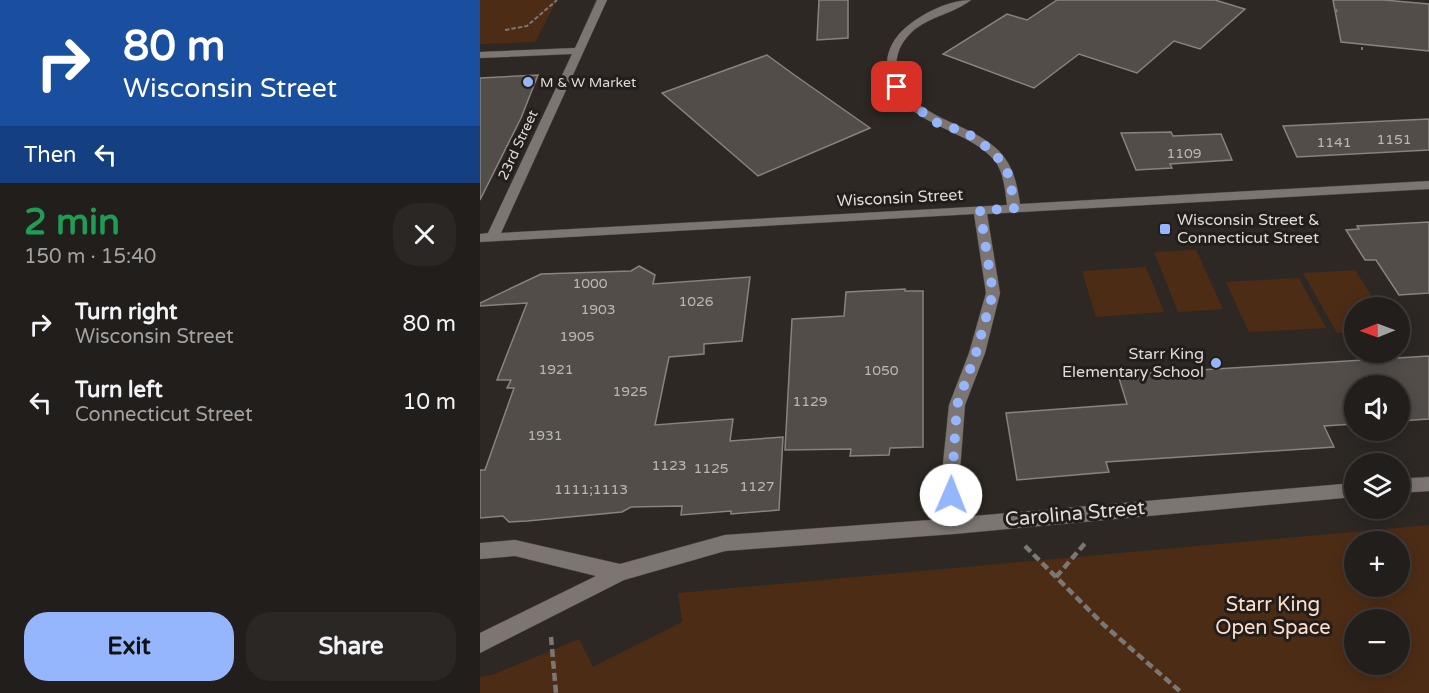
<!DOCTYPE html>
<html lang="en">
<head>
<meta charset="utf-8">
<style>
	:root { --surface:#221e1b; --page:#2a2724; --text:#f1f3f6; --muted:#a2a2a3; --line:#3f3c3a; --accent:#95b6fd }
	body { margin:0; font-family:"Varela Round",sans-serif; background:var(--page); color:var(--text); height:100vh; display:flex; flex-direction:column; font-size:22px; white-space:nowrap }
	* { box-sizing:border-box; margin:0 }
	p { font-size:20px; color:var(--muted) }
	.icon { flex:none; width:33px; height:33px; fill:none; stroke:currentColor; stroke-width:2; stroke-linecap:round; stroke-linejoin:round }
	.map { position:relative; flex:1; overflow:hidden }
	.panel { display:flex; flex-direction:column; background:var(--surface); width:480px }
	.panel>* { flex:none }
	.banner { background:#1a4fa0; color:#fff; overflow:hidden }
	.needle { width:39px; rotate:269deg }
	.fabs { position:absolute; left:864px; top:297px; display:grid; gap:12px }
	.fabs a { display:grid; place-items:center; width:66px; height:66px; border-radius:50%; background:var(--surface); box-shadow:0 3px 15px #0003,0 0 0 2px var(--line); font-size:30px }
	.pin { position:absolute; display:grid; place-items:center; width:51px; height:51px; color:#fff; margin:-26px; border-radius:12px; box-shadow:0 3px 9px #0006 }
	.me { position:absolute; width:66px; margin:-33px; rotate:1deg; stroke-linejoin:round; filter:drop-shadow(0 0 4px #0008) }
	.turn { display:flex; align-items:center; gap:21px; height:126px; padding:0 24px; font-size:27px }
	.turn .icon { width:78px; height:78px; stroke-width:2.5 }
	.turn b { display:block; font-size:42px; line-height:51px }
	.then { display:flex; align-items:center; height:57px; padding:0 24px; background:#0003; gap:12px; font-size:22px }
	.round { display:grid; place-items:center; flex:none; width:63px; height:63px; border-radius:24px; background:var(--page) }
	.summary { display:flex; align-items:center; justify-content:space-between; height:102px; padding:0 24px }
	h1 { font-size:36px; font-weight:700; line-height:45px; color:#1e9e55 }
	.cta { display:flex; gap:12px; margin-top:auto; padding:12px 24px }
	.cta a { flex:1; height:69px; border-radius:24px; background:var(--accent); color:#111; font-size:24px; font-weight:700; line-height:69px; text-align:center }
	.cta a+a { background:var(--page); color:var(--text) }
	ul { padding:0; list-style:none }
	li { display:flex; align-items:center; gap:18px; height:78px; padding:0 24px }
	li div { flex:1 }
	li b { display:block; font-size:22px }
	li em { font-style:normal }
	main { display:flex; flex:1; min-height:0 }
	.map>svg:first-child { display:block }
</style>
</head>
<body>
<main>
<section class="panel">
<div class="banner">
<div class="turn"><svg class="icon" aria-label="right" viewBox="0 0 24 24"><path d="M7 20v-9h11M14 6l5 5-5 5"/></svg><div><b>80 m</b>Wisconsin Street</div></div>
<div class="then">Then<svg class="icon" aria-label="left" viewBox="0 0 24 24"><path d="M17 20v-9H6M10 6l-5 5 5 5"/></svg></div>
</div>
<div class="summary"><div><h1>2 min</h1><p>150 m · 15:40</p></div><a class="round"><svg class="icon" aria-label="close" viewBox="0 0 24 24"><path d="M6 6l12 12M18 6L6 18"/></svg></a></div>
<ul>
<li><svg class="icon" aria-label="right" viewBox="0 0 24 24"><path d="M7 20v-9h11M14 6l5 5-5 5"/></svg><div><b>Turn right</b><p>Wisconsin Street</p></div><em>80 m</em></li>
<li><svg class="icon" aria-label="left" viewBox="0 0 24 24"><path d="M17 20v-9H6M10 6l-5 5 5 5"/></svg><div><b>Turn left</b><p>Connecticut Street</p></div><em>10 m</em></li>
</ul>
<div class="cta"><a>Exit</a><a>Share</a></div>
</section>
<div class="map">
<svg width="949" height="693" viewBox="0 0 949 693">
	<rect width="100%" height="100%" fill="#2d2824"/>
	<g fill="#4d2c15" fill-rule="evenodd">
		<polygon points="0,0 77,0 55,42 0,44"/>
		<polygon points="716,250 743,309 698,312 674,252"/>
		<polygon points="666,267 684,312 616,317 602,271"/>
		<polygon points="875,270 899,307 874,308 874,332 857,333 823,273"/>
		<polygon points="819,278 846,328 769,332 746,282"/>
		<path d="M949 525V693H0V677L12 675 99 639 113 667 202 622 198 593ZM874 542H920V586H874ZM874 620H920V664H874Z"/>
	</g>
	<g fill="#534d49" stroke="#89827e" stroke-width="1.5">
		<polygon points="339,0 368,0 368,38 337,40"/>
		<polygon points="577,0 735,0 765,9 720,49 694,41 657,73 599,54 554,88 463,54 527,14 547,20"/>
		<polygon points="853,0 904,0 949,4 949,51 861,42"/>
		<polygon points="287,55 313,74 390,128 278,176 182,93"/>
		<polygon points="58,75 41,118 0,200 0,78"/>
		<polygon points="949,119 949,150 817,157 803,126"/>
		<polygon points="691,132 693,136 741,134 752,160 690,164 692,168 656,170 641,133"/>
		<polygon points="949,222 949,293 919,295 896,260 885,260 866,230 879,229 877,226"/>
		<polygon points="159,266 175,275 173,284 270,277 262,341 224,344 224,354 189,357 175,425 253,419 250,441 303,437 299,510 251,514 251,511 201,515 202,506 151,507 142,512 47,521 29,522 23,516 0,518 0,470 5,470 34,388 27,388 31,380 17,380 47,303 0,306 0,303 61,274 151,271"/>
		<polygon points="425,289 425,291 443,291 443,447 410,448 409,455 370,456 371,449 305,450 312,319 364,316 366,292"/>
		<polygon points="949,356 949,419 920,421 920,386 874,386 874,424 844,426 854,447 626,462 629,472 537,480 526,413 647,404 638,375"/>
	</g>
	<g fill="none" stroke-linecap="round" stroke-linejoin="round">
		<defs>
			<g id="minor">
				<path d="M117 0H127L21 233 527 205C525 190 524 173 515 161 486 125 408 124 407 64 407 51 414 38 424 29 441 14 468 0 491 0 472 15 444 17 428 36 418 47 414 61 418 74 434 121 487 120 518 150 533 165 537 183 540 204L949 181V189L507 214 520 293 505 353 485 405 479 483 482 517 874 483V497L474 534 245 551 144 580 0 653V633L116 576 35 556 0 559V543L35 540 140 564 245 535 464 519 461 483 469 405 489 353 506 293 494 214 0 242V234L8 233 92 54 0 58V52L95 48Z"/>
				<polygon points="949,477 949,491 920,493 920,479"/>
			</g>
		</defs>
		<use href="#minor" stroke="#494642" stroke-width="1"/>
		<g stroke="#7b7773" stroke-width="2" stroke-dasharray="4.5 2" stroke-linecap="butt">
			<polyline points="856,9 857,12"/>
			<polyline points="25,30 47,26 77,0"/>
			<polyline points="882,47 882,50"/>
		</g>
		<g stroke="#7b7773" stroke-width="4.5" stroke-dasharray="8 4" stroke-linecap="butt">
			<polyline points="545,546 624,625 702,693"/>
			<polyline points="576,577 607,541"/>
			<polyline points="71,637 76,693"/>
		</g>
		<use href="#minor" fill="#7c7571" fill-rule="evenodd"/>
	</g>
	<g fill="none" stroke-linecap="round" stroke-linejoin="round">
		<polyline stroke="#95b6fd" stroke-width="10" stroke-dasharray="0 18" points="417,87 431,103 455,122 487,133 515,153 530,177 534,209 500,210 513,293 496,353 477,405 471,495"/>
	</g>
	<g fill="#95b6fd" stroke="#231e1b" stroke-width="2">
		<circle cx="48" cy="82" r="6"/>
		<rect x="679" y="223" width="12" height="12" rx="3"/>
		<circle cx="736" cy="363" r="6"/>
	</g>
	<g text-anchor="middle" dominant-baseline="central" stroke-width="6" stroke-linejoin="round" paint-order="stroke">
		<g font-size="14" fill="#dedbd8" stroke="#231e1b" text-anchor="start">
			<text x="60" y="82">M &amp; W Market</text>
		</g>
		<g font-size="14" fill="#bbb8b4">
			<text x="914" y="139">1151</text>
			<text x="854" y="142">1141</text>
			<text x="704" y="153">1109</text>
			<text x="110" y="283">1000</text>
			<text x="216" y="301">1026</text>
			<text x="118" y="309">1903</text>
			<text x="97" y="336">1905</text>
			<text x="76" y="369">1921</text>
			<text x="401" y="370">1050</text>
			<text x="150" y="391">1925</text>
			<text x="330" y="401">1129</text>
			<text x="65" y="435">1931</text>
			<text x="189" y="465">1123</text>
			<text x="231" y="468">1125</text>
			<text x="277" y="486">1127</text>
			<text x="111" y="489">1111;1113</text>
		</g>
		<g font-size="14" fill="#dedbd8" stroke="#231e1b">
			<text transform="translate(38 145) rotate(-65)">23rd Street</text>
		</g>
		<g font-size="16" fill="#dedbd8" stroke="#231e1b">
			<text transform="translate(420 198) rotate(-3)">Wisconsin Street</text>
		</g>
		<g font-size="16" fill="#dedbd8" stroke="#231e1b" text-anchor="start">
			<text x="697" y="220">Wisconsin Street &amp;<tspan x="697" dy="18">Connecticut Street</tspan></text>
			<text x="724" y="354" text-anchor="end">Starr King<tspan x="724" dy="18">Elementary School</tspan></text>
		</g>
		<g font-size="20" fill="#dedbd8" stroke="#231e1b">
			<text transform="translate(595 514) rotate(-5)">Carolina Street</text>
		</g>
		<g font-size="20" fill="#fcdecb" stroke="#231e1b">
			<text x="793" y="605">Starr King<tspan x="793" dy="23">Open Space</tspan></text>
		</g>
	</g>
</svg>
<div class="fabs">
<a><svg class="needle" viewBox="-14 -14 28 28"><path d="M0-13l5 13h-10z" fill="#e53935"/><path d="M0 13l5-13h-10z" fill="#a2a2a3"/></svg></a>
<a><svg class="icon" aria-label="sound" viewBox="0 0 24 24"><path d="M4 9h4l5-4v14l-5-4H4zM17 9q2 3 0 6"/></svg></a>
<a><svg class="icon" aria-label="layers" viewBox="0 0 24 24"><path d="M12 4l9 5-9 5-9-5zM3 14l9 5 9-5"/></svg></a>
<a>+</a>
<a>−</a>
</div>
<div class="pin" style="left:417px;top:87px;background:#d93025"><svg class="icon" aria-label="arrive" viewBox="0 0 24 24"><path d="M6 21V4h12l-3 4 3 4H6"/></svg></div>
<svg class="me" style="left:471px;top:495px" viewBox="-20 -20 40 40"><circle r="19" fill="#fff"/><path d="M0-13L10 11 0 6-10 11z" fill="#95b6fd"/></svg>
</div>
</main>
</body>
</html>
